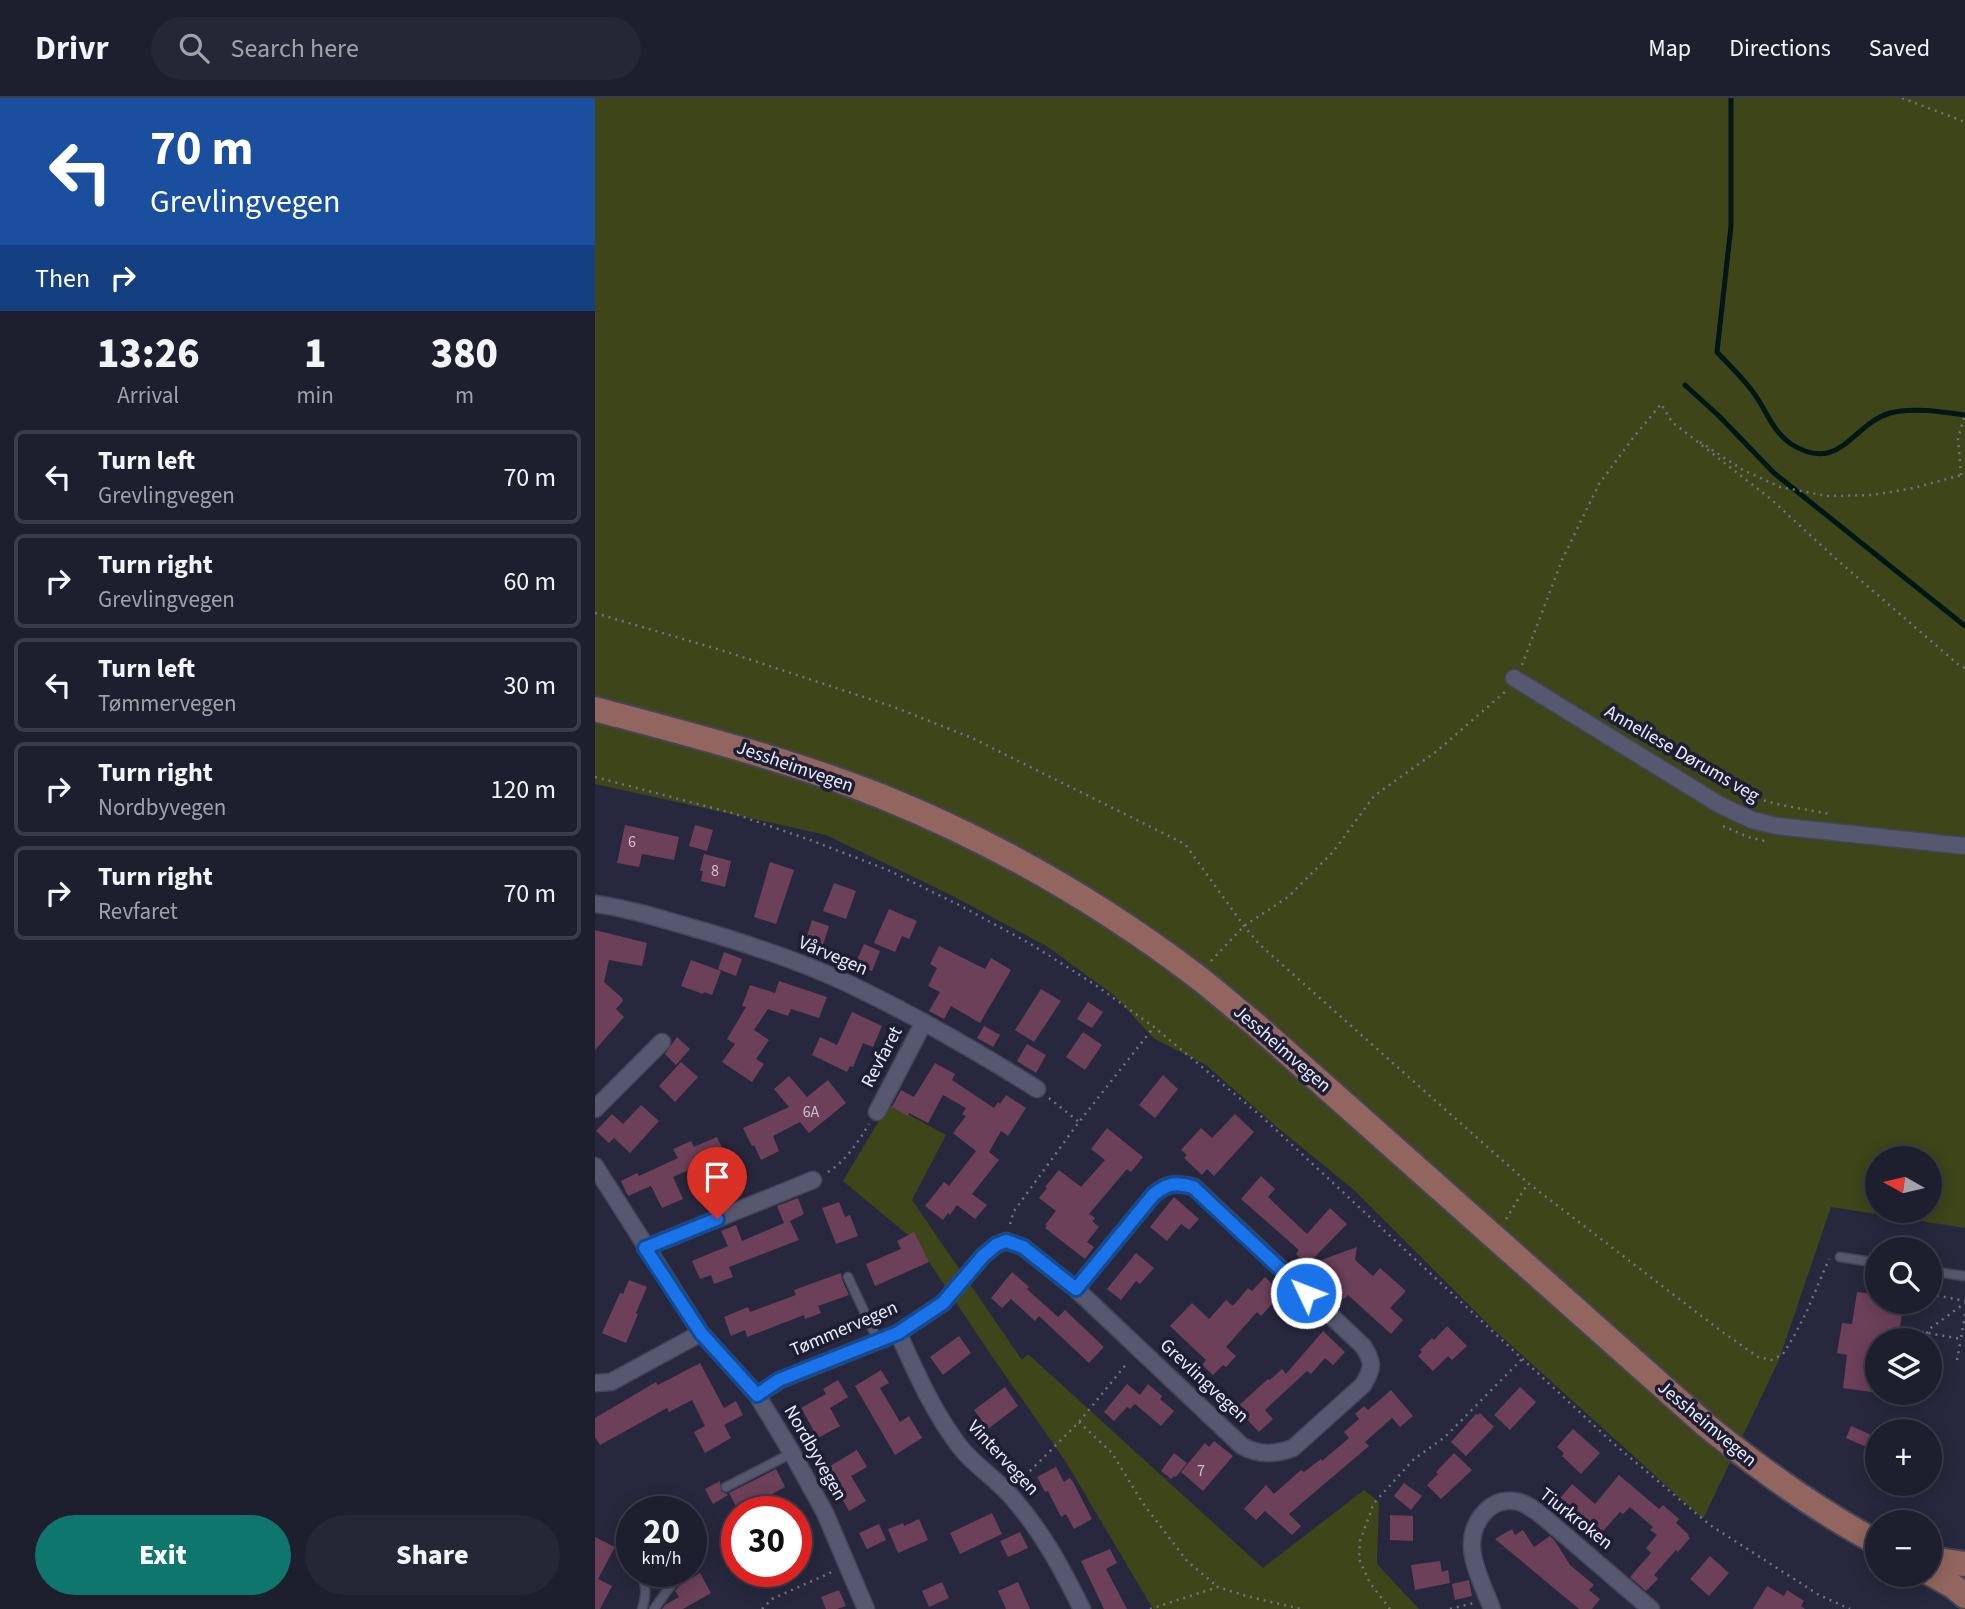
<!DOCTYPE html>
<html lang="en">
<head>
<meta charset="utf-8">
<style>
	:root { --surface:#1d1e2e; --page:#252736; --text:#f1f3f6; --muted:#a0a2aa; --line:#3b3c4a; --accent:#0f766e }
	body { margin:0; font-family:"Source Sans 3",sans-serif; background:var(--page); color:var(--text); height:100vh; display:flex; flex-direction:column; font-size:26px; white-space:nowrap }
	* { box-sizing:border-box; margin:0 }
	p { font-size:23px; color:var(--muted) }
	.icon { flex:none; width:38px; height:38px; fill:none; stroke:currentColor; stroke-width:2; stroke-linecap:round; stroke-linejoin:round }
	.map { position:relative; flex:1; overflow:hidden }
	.details { display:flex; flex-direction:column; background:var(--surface); width:595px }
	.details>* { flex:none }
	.top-card { background:#1a4fa0; color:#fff; overflow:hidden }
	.needle { width:46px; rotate:278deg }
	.fabs { position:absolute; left:1270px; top:1048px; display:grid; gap:14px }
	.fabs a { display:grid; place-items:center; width:77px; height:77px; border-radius:50%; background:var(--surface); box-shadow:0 4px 18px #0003,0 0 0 2px var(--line); font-size:35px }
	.speed { position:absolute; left:21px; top:1398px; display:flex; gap:14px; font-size:35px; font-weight:700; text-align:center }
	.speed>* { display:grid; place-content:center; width:91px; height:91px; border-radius:50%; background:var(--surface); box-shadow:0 4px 18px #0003,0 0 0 2px var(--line); line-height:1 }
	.speed small { font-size:18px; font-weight:400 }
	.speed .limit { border:10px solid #d22; background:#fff; color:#111 }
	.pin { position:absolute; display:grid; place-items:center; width:60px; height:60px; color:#fff; margin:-72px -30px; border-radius:50% 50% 50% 0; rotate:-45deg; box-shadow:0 0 7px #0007 }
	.pin .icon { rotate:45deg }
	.me { position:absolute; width:77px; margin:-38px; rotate:313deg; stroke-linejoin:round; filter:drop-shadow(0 0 5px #0008) }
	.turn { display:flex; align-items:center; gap:24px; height:147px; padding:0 35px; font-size:32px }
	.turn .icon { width:91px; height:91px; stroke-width:2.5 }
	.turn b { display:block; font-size:49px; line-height:60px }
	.then { display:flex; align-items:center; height:66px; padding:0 35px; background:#0003; gap:14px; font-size:26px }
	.eta { display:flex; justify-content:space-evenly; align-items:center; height:119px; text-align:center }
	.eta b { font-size:42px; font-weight:800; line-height:49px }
	.action { display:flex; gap:14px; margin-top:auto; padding:14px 35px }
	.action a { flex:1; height:80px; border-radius:42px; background:var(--accent); color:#fff; font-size:28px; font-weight:800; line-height:80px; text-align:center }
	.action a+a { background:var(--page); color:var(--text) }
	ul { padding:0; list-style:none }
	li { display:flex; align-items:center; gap:21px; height:94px; margin:0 14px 10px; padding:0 21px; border:4px solid var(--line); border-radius:10px }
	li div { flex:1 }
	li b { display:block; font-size:26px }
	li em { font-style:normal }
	header { display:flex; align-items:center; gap:42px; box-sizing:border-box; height:98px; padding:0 35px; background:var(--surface); border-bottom:2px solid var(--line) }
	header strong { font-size:33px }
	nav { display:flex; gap:38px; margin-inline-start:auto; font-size:24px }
	.search { width:490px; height:63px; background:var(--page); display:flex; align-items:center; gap:18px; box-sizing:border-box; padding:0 24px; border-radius:38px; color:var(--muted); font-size:26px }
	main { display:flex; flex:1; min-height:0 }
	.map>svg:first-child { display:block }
</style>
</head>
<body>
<header>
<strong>Drivr</strong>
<div class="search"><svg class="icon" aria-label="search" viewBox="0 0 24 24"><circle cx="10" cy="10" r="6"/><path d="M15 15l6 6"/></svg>Search here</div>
<nav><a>Map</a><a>Directions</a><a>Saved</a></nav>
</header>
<main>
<section class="details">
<div class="top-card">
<div class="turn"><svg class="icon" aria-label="left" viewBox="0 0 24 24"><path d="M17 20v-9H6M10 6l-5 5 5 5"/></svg><div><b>70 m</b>Grevlingvegen</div></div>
<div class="then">Then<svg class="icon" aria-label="right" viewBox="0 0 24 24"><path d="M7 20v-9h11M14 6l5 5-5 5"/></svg></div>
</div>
<div class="eta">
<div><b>13:26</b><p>Arrival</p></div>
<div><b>1</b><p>min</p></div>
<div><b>380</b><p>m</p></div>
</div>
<ul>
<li><svg class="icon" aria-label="left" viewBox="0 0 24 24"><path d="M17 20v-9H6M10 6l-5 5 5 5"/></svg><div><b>Turn left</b><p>Grevlingvegen</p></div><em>70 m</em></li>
<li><svg class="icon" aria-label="right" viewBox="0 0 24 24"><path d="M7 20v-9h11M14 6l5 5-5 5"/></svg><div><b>Turn right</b><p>Grevlingvegen</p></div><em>60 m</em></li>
<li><svg class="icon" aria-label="left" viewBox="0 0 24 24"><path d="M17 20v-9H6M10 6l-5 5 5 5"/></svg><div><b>Turn left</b><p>Tømmervegen</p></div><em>30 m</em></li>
<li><svg class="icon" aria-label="right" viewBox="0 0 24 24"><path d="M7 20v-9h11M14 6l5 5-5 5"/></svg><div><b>Turn right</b><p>Nordbyvegen</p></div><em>120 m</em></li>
<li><svg class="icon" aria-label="right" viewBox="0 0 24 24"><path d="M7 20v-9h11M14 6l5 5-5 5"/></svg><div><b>Turn right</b><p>Revfaret</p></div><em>70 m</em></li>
</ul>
<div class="action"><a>Exit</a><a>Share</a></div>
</section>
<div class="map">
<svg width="1370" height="1511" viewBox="0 0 1370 1511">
	<rect width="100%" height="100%" fill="#27283d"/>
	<g fill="#3e4519" fill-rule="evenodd">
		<path d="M0 0H1370V1130L1236 1109 1184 1262 1108 1421 895 1228 758 1091 683 1030 611 967 558 940 520 898 453 849 354 796 231 737 0 686ZM1283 1060H1335V1113H1283Z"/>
		<polygon points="294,1006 351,1037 317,1102 427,1262 433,1256 668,1470 769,1392 784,1404 782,1466 824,1511 558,1511 471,1364 394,1254 320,1143 248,1083"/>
	</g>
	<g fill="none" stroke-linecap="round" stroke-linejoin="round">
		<g stroke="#011616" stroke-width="5">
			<path d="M1136 0V128L1122 254C1134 267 1148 280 1158 294 1171 311 1177 333 1196 346 1245 377 1257 326 1295 315 1316 309 1349 314 1370 317"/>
			<polyline points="1090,287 1124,318 1179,375 1370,528"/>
		</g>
	</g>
	<g fill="#6c4059">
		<polygon points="30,727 84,739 79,762 47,756 44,769 22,765"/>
		<polygon points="100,727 118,732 112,753 94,748"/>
		<polygon points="109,756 136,763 130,789 106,783 108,773 105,773"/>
		<polygon points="175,764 199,772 181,826 159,819"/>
		<polygon points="239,785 261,793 251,821 228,813"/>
		<polygon points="294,811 322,823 314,841 307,838 300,854 279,845"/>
		<polygon points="217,822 234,828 227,850 210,844"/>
		<polygon points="0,832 52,845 47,868 14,862 9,884 27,900 28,903 21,911 29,919 0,952"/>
		<polygon points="269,846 285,853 277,873 260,866"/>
		<polygon points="344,848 390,871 396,860 416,872 385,925 356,908 349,921 334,913 345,894 333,888 342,870 335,866"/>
		<polygon points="129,854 147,861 141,878 123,871"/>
		<polygon points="96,862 126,873 117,897 109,894 108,896 86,888"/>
		<polygon points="184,883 232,899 224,920 196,911 193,918 173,911 159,932 174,942 161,961 169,966 157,984 127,964 140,946 132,941 151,909 147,908 155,887 180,895"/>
		<polygon points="446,891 466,903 439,944 420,932"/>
		<polygon points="493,904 508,914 497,930 482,921"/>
		<polygon points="257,914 287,928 278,949 268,945 258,969 255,968 252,974 217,957 225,939 242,947"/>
		<polygon points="389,928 405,937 398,949 382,940"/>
		<polygon points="488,934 507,947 490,972 471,959"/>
		<polygon points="82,939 95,951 81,967 70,956"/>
		<polygon points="432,946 451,957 441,975 422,963"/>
		<polygon points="86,964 103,979 80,1004 64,988"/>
		<polygon points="340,965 360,976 357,982 399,1010 403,1004 405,1006 411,997 431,1010 413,1038 406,1033 394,1054 404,1062 377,1096 392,1107 380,1121 362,1107 355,1117 353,1115 348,1122 330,1108 349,1084 354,1088 381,1053 358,1035 371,1018 367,1016 371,1010 348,997 333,1025 314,1015 313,1018 297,1009 306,992 319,999"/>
		<polygon points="568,977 583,991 560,1020 544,1007"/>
		<polygon points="194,978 212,999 233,982 251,1005 214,1035 205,1024 178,1038 184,1053 166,1062 159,1047 157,1048 148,1030 194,1009 179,991"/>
		<polygon points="46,1007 64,1023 35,1055 19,1040 14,1045 1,1033 17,1016 28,1026"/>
		<polygon points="640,1016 659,1034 619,1078 612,1071 607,1077 589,1060 592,1057 586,1052 606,1030 617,1040"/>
		<polygon points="512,1030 548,1059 536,1074 532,1071 494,1116 500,1120 497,1123 504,1129 492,1144 499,1149 490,1161 450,1130 452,1128 450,1127 461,1113 444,1100 452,1090 450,1089 464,1072 486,1089 510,1062 496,1051"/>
		<polygon points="122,1039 138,1075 114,1086 105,1067 78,1079 88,1101 67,1110 56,1088 33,1098 26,1083 42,1075 44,1078 83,1060 78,1051 96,1043 99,1049"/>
		<polygon points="666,1078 680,1091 673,1099 712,1136 735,1110 752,1126 712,1167 701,1156 704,1152 646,1101"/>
		<polygon points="579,1099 604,1121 594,1132 586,1126 572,1143 555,1129"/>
		<polygon points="203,1100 209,1116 195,1123 204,1142 134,1169 138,1179 119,1186 116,1177 105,1181 97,1163 133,1148 126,1133 141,1127 147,1143 189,1125 182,1108"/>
		<polygon points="244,1104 250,1119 255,1117 263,1138 241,1146 227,1110"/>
		<polygon points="319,1134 334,1164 280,1188 271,1166 306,1151 302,1143"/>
		<polygon points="762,1149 760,1162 778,1178 785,1170 811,1193 795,1210 808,1222 796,1236 753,1197 749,1201 733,1186 736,1182 718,1165"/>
		<polygon points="541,1155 559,1170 545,1186 541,1183 526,1202 512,1191"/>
		<polygon points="417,1174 434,1189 432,1191 463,1219 470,1212 509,1249 494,1265 444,1218 440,1223 416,1201 407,1210 396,1200"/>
		<polygon points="246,1175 247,1182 254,1197 223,1208 226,1215 210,1221 209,1217 152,1239 150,1232 136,1238 129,1219 153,1209 155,1214 201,1197 199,1192"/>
		<polygon points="670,1179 687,1195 666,1218 662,1214 631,1249 641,1258 631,1269 628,1267 618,1277 607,1267 611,1262 575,1228 597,1205 614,1221 631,1202 638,1208 653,1190 657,1193"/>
		<polygon points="34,1182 52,1189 41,1215 43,1216 31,1245 7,1235 25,1195 28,1196"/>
		<polygon points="1262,1194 1283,1197 1283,1204 1309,1204 1303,1242 1283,1242 1283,1295 1248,1290 1252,1257 1242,1255 1247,1225 1257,1226"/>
		<polygon points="852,1228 872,1248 857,1262 853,1258 838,1273 823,1258 827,1254 825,1252 837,1240 839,1242"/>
		<polygon points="728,1233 750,1254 738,1267 730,1260 716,1276 712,1273 670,1312 678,1321 664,1334 641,1310 673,1281 675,1282 687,1271 691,1276"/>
		<polygon points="364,1238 376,1255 348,1277 335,1259"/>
		<polygon points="105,1265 129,1310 141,1303 148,1317 129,1327 136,1340 110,1355 99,1334 110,1328 97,1302 74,1314 72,1310 5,1347 0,1339 0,1320 61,1284 63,1287"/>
		<polygon points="286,1272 294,1285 285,1290 305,1324 314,1318 327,1340 300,1357 260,1288"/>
		<polygon points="243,1282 253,1299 235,1310 245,1328 223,1340 206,1310 231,1296 228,1291"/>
		<polygon points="532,1286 545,1297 553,1286 567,1298 565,1301 579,1313 566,1328 540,1306 535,1311 532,1309 519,1323 509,1314"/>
		<polygon points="410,1289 423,1308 393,1331 379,1312"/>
		<polygon points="925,1289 941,1304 915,1332 899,1317"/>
		<polygon points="796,1292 818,1318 805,1329 797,1320 770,1344 774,1348 694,1416 706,1428 697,1437 670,1413 661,1422 649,1411 671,1387 679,1396 706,1372 709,1374 726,1361 727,1363 754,1340 749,1334 764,1321 760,1316 769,1308 773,1312"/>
		<polygon points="885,1315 899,1329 871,1358 856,1344 881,1316 883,1317"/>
		<polygon points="1256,1328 1281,1339 1276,1351 1251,1340"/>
		<polygon points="978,1331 1005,1355 986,1376 967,1358 969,1355 962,1349"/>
		<polygon points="619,1343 638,1358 608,1393 586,1374 610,1345 614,1349"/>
		<polygon points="262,1352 272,1369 256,1378 271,1403 254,1413 230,1371"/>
		<polygon points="579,1355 592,1365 581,1379 579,1378 576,1381 566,1373"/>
		<polygon points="859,1355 877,1372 846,1401 832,1387 843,1376 841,1374"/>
		<polygon points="461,1369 469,1384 475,1380 478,1384 497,1421 479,1431 471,1416 466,1419 453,1393 450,1394 442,1379"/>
		<polygon points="181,1371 190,1389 146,1413 145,1411 143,1412 134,1395"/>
		<polygon points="1024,1377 1064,1411 1068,1407 1084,1421 1081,1425 1094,1437 1093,1438 1095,1440 1083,1454 1081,1452 1059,1477 1063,1481 1051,1493 1035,1479 1056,1455 1051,1450 1062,1437 1055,1432 1058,1429 1035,1409 1028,1416 1025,1414 998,1444 986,1433 989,1429 961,1405 977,1386 1000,1406"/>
		<polygon points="125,1383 126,1393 133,1397 118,1406 110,1391"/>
		<polygon points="809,1385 827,1398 816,1412 799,1398"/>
		<polygon points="397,1415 407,1436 365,1456 355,1435"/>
		<polygon points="795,1417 818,1418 818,1443 795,1442"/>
		<polygon points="324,1421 333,1442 303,1455 293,1431 308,1425 309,1428"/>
		<polygon points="284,1426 291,1442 272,1451 264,1435"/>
		<polygon points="917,1431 920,1437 928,1432 939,1449 955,1438 960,1443 975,1467 999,1487 994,1492 1005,1501 997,1511 984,1511 900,1441"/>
		<polygon points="425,1434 433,1450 413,1459 405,1443"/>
		<polygon points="0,1439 20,1449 3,1481 17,1488 5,1511 0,1511"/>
		<polygon points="515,1451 522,1465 511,1471 532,1511 509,1511 486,1463"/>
		<polygon points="1115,1458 1134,1475 1114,1498 1095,1481"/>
		<polygon points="845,1463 847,1474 853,1472 855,1485 820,1492 816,1467"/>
		<polygon points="105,1475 116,1495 88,1511 67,1511 70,1507 84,1499 80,1493 84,1488"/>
		<polygon points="874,1482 877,1498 860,1502 857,1486"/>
		<polygon points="347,1484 354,1500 334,1509 327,1493"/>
		<polygon points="423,1484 435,1511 411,1511 403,1493"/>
		<polygon points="1172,1488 1189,1498 1192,1492 1209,1503 1206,1508 1210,1511 1158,1511"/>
		<polygon points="244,1492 251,1508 242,1511 231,1511 226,1499"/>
	</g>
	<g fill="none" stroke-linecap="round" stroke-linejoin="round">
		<defs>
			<g id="lane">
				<polyline points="1245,1159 1283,1165"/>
				<polyline points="1335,1173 1370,1178"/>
				<polyline points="253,1179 283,1243"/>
				<polyline points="131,1389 197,1355"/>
				<polyline points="36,1444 37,1445"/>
				<path d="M46 1474C51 1488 52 1496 47 1511"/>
				<polyline points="59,1511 79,1483 93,1474"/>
			</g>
			<g id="street">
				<polyline points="919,580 1125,707 1157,722 1182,728 1370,748"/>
				<path d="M0 806C37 811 73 823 109 833 159 848 213 866 260 889 323 919 383 954 442 991"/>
				<polyline points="0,1011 67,944"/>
				<polyline points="282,1014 329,924"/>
				<polyline points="0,1068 106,1235 162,1297 197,1355 230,1415 271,1511"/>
				<polyline points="50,1150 218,1082"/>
				<path d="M303 1235C321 1274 338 1314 365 1349 379 1367 400 1380 415 1397 447 1433 466 1469 487 1511"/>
				<polyline points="0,1285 16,1284 106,1235"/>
				<path d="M162 1297 185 1282 303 1235 348 1205 388 1158 401 1147 411 1143 428 1149 481 1191 647 1348C664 1357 679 1357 698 1350L768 1287C778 1270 779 1265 768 1248L599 1089C581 1085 574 1084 559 1096L481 1191"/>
				<path d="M897 1511C890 1492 878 1469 877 1449 876 1426 893 1400 919 1403 931 1404 942 1414 951 1421L1056 1511"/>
			</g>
			<g id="primary">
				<path d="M0 611C97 637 195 662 288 699 399 744 505 805 600 877 621 893 641 911 661 927L1112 1328C1166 1372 1221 1412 1283 1445"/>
				<polyline points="1335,1461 1370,1466"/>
				<polyline points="1335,1475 1358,1488 1370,1498"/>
			</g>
		</defs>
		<use href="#lane" stroke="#454558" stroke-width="11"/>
		<use href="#street" stroke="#454558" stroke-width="19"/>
		<use href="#primary" stroke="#454558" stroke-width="28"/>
		<g stroke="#717285" stroke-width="2.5" stroke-dasharray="2 5" stroke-linecap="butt">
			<polyline points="1307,0 1370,24"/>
			<polyline points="1105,344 1148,372 1185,389 1232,398 1278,397 1319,390 1370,376"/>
			<polyline points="1366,377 1363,341 1370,316"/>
			<polyline points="0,515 132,554 299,609 377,640 590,746 649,828 664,846 933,1085 1122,1230 1163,1259 1176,1262 1188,1256 1199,1238 1211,1215 1234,1161"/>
			<polyline points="927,567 967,462 1004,386 1038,340 1066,306 1077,324 1177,402 1241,461 1365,568 1370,570"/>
			<polyline points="1111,678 1155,699 1186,707 1235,716"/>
			<polyline points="0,679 137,715 215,742 293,772 364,807 434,845 499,886 559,929 666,1018 1019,1346 1115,1427 1224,1497 1255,1511"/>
			<polyline points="1128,728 1153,739 1174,744"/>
			<polyline points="616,863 649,828 693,799 738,754 779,698 842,653 911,593"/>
			<polyline points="454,1000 484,1024"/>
			<path d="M233 1074C251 1063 263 1044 274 1026"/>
			<polyline points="911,1121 933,1085"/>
			<polyline points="415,1126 419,1113 484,1024 559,929"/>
			<polyline points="1335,1196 1370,1203"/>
			<polyline points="1306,1230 1366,1241 1370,1216"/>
			<polyline points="1329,1242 1333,1232 1370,1205"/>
			<polyline points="1362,1262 1366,1241"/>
			<polyline points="1294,1301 1295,1295"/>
			<polyline points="484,1324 517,1355 547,1404 592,1463 623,1489"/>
			<polyline points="425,1383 484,1324 533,1264"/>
			<polyline points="167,1511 177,1501 237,1474"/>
			<polyline points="555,1511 623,1489 651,1498 706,1511"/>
			<polyline points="795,1511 775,1485 764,1461 765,1443 779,1405 819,1361 850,1339 928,1260"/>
			<polyline points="855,1511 879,1505"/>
		</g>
		<use href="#lane" stroke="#565870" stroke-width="8"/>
		<use href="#street" stroke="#565870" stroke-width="16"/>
		<use href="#primary" stroke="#92665f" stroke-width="24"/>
	</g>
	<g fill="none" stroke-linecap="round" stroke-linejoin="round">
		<defs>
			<path id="route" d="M122 1121 50 1150 106 1235 162 1297 184 1282 303 1235 348 1205 388 1158 401 1147 411 1143 428 1149 481 1191 559 1096C575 1084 581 1085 598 1089L711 1195"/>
		</defs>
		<use href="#route" stroke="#114b97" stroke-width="18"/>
		<use href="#route" stroke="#1a73e8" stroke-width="12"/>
	</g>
	<g text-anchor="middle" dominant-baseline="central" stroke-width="7" stroke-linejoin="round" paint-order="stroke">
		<g font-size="16" fill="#cbc1d2">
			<text x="37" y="744">6</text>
			<text x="120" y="773">8</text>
			<text x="216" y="1014">6A</text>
			<text x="606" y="1373">7</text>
		</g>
		<g font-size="19" fill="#ebecfb" stroke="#1d1e33">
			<text transform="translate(1087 656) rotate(30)">Anneliese Dørums veg</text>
			<text transform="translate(200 669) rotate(19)">Jessheimvegen</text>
			<text transform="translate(238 858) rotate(23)">Vårvegen</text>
			<text transform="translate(687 951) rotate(41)">Jessheimvegen</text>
			<text transform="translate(287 959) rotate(-62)">Revfaret</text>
			<text transform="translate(249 1231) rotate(-23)">Tømmervegen</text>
			<text transform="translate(609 1283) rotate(43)">Grevlingvegen</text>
			<text transform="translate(1112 1326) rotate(40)">Jessheimvegen</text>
			<text transform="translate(220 1355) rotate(60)">Nordbyvegen</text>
			<text transform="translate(408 1360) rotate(47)">Vintervegen</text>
			<text transform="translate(981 1421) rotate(38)">Tiurkroken</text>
		</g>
	</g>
</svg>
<div class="fabs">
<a><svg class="needle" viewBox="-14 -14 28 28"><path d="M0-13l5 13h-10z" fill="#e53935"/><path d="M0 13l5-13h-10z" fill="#a0a2aa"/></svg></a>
<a><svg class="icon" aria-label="search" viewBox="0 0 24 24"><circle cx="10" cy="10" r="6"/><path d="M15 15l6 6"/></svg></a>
<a><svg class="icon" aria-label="layers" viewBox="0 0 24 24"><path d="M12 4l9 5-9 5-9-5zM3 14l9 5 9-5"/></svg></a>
<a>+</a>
<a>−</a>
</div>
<div class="speed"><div>20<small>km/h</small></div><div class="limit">30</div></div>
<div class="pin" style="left:122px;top:1121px;background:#d93025"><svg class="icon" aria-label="arrive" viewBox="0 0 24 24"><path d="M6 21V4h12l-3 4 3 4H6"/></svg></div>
<svg class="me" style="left:711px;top:1195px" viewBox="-20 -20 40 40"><circle r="17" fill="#1a73e8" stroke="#fff" stroke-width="3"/><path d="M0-11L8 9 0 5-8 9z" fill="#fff"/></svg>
</div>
</main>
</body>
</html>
